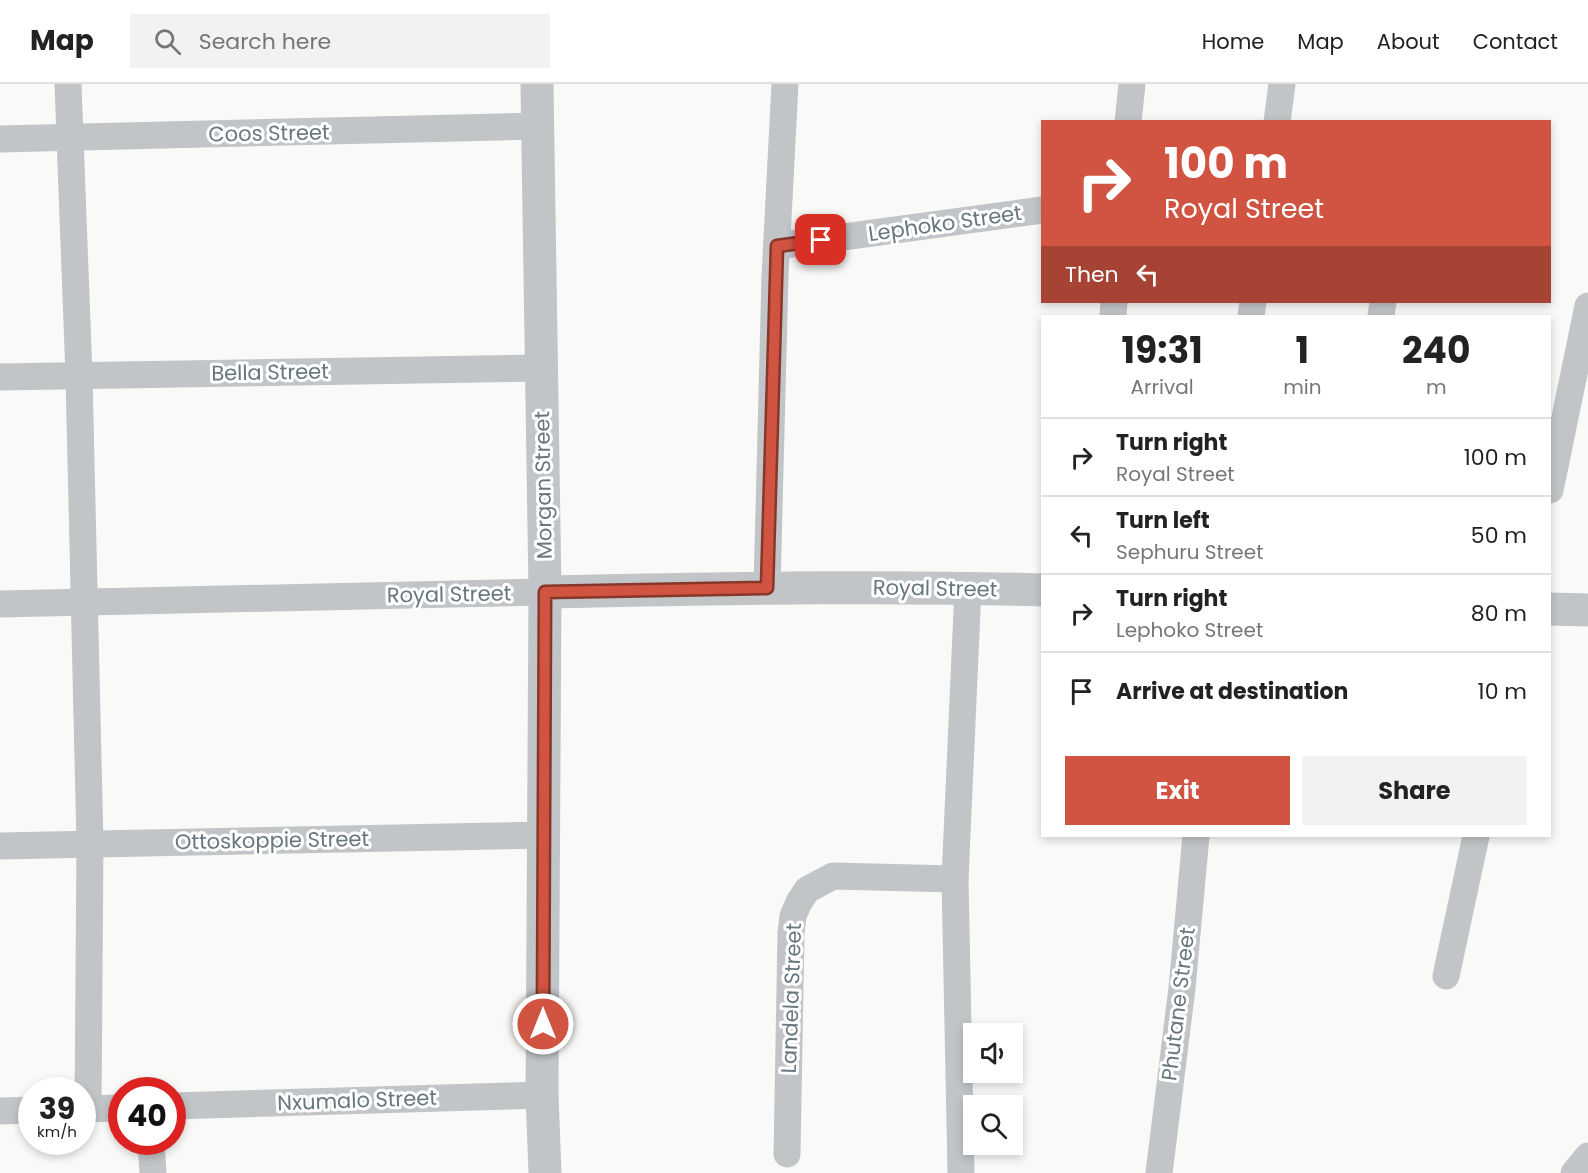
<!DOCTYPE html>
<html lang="en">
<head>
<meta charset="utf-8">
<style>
	:root { --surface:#fff; --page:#f2f2f2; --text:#222; --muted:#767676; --line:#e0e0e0; --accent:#d05441 }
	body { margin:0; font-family:Poppins,sans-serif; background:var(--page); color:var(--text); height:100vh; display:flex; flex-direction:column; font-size:22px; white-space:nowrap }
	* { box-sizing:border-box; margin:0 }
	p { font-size:20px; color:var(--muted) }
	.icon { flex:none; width:33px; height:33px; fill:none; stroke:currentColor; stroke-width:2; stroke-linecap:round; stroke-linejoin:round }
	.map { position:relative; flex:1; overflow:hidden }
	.drawer { position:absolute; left:1041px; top:231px; width:510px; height:522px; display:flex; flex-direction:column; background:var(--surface); border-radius:0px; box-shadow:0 3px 9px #0003 }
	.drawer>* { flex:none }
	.hud { position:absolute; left:1041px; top:36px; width:510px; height:183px; border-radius:0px; box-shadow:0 3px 9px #0003; background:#d05441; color:#fff; overflow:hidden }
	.fabs { position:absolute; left:963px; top:939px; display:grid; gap:12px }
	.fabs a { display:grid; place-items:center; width:60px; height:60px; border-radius:0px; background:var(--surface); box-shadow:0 3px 9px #0003; font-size:30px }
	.speed { position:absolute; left:18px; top:993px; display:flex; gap:12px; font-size:30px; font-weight:700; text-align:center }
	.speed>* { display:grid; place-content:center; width:78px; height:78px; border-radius:50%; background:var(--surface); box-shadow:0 3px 9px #0003; line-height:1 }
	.speed small { font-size:15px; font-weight:400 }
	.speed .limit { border:9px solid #d22; background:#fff; color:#111 }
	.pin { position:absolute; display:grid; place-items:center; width:51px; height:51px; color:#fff; margin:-26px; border-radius:12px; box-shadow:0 3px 9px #0006 }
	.me { position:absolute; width:66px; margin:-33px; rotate:0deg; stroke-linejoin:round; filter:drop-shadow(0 0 4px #0008) }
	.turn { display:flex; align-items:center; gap:21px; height:126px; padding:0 24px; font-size:27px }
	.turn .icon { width:78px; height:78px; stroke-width:2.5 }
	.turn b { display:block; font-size:42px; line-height:51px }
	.then { display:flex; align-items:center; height:57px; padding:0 24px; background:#0003; gap:12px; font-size:22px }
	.eta { display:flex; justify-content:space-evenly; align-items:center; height:102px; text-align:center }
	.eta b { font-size:36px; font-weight:700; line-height:42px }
	.button { display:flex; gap:12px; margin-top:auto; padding:12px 24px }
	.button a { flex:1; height:69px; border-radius:0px; background:var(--accent); color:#fff; font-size:24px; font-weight:700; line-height:69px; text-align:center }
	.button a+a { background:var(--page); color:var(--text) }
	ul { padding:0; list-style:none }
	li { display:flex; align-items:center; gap:18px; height:78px; padding:0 24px; border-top:2px solid var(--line) }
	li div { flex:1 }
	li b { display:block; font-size:22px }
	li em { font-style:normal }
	header { display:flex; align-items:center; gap:36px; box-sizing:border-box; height:84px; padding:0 30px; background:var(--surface); border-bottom:2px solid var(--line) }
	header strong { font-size:28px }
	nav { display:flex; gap:33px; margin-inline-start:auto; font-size:21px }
	.search { width:420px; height:54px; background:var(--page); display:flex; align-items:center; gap:15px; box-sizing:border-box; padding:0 21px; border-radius:0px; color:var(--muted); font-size:22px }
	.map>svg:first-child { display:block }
</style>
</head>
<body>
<header>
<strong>Map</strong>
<div class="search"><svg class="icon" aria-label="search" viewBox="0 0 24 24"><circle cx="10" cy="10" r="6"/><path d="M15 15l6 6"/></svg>Search here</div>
<nav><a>Home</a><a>Map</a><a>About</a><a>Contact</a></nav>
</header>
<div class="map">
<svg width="1588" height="1089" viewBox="0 0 1588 1089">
	<rect width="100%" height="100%" fill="#f9f9f8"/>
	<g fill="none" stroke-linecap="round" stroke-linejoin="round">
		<g stroke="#c1c5c8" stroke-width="27">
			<polyline points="68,0 79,292 90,760 88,1025"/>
			<polyline points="1128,38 1132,0"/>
			<polyline points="1277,38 1282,0"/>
			<polyline points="0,55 538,42"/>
			<polyline points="777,162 1042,126"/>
			<polyline points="1113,232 1114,218"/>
			<polyline points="1251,232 1253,218"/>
			<polyline points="1381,232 1383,218"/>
			<polyline points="0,293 541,284"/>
			<polyline points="1550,406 1588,222"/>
			<polyline points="767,504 775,192 785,0"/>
			<polyline points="0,520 545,508"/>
			<polyline points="0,762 544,751"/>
			<polyline points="1446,892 1476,752"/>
			<polyline points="172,1022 542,1011"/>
			<polyline points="82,1025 122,1024"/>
			<polyline points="0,1027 32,1026"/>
			<polyline points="151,1058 153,1089"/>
			<polyline points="787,1070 791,849 793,832 799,818 807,806 833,792 955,795"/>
			<polyline points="961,1089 955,795 968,504"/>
			<polyline points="1159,1089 1182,904 1196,752"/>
			<polyline points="1574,1089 1588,1072"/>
		</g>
		<g stroke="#c1c5c8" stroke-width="33">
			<polyline points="537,0 545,508 542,1011 545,1089"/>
			<path d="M545 508C711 505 877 501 1042 506"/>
			<polyline points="1550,525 1588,526"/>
		</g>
	</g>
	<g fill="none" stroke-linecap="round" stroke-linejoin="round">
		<defs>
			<polyline id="route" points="543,940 545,508 767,504 777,162 821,156"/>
		</defs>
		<use href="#route" stroke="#87372a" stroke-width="15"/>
		<use href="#route" stroke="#d05441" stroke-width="10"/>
	</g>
	<g text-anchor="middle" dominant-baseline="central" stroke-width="6" stroke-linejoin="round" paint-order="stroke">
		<g font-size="21" fill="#67777f" stroke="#fff">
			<text transform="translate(269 49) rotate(-1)">Coos Street</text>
			<text transform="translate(945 139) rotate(-8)">Lephoko Street</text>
			<text transform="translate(270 288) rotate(-1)">Bella Street</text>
			<text transform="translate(543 401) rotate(-91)">Morgan Street</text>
			<text transform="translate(935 504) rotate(1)">Royal Street</text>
			<text transform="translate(449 510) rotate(-1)">Royal Street</text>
			<text transform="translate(272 756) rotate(-1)">Ottoskoppie Street</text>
			<text transform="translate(791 914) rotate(-88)">Landela Street</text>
			<text transform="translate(1178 920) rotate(-83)">Phutane Street</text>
			<text transform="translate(357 1016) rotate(-2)">Nxumalo Street</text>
		</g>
	</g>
</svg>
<div class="fabs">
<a><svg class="icon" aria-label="sound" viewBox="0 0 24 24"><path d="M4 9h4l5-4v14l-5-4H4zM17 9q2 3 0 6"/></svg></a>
<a><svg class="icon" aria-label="search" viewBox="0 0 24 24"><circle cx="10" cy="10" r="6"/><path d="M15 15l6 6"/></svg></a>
</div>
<div class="speed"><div>39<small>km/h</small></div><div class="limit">40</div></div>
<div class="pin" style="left:821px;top:156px;background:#d93025"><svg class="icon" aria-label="arrive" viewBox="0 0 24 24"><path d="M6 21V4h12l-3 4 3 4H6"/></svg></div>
<svg class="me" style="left:543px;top:940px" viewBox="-20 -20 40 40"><circle r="17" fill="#d05441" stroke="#fff" stroke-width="3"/><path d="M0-11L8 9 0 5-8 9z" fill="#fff"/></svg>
<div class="hud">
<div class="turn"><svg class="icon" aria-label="right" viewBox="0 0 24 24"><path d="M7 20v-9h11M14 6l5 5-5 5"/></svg><div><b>100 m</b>Royal Street</div></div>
<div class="then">Then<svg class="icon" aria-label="left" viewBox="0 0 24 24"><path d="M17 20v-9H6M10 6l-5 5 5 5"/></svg></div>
</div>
<section class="drawer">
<div class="eta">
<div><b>19:31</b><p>Arrival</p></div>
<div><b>1</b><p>min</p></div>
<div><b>240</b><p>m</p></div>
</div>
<ul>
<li><svg class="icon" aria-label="right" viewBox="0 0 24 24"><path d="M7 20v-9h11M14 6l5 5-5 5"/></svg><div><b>Turn right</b><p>Royal Street</p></div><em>100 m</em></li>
<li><svg class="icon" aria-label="left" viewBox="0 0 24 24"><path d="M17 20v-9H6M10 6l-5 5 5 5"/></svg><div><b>Turn left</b><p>Sephuru Street</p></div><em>50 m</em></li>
<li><svg class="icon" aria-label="right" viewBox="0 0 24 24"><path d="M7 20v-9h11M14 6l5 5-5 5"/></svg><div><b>Turn right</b><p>Lephoko Street</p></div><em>80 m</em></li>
<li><svg class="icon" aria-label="arrive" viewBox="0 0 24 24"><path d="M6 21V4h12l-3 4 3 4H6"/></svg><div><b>Arrive at destination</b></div><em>10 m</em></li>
</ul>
<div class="button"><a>Exit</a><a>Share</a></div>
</section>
</div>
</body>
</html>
